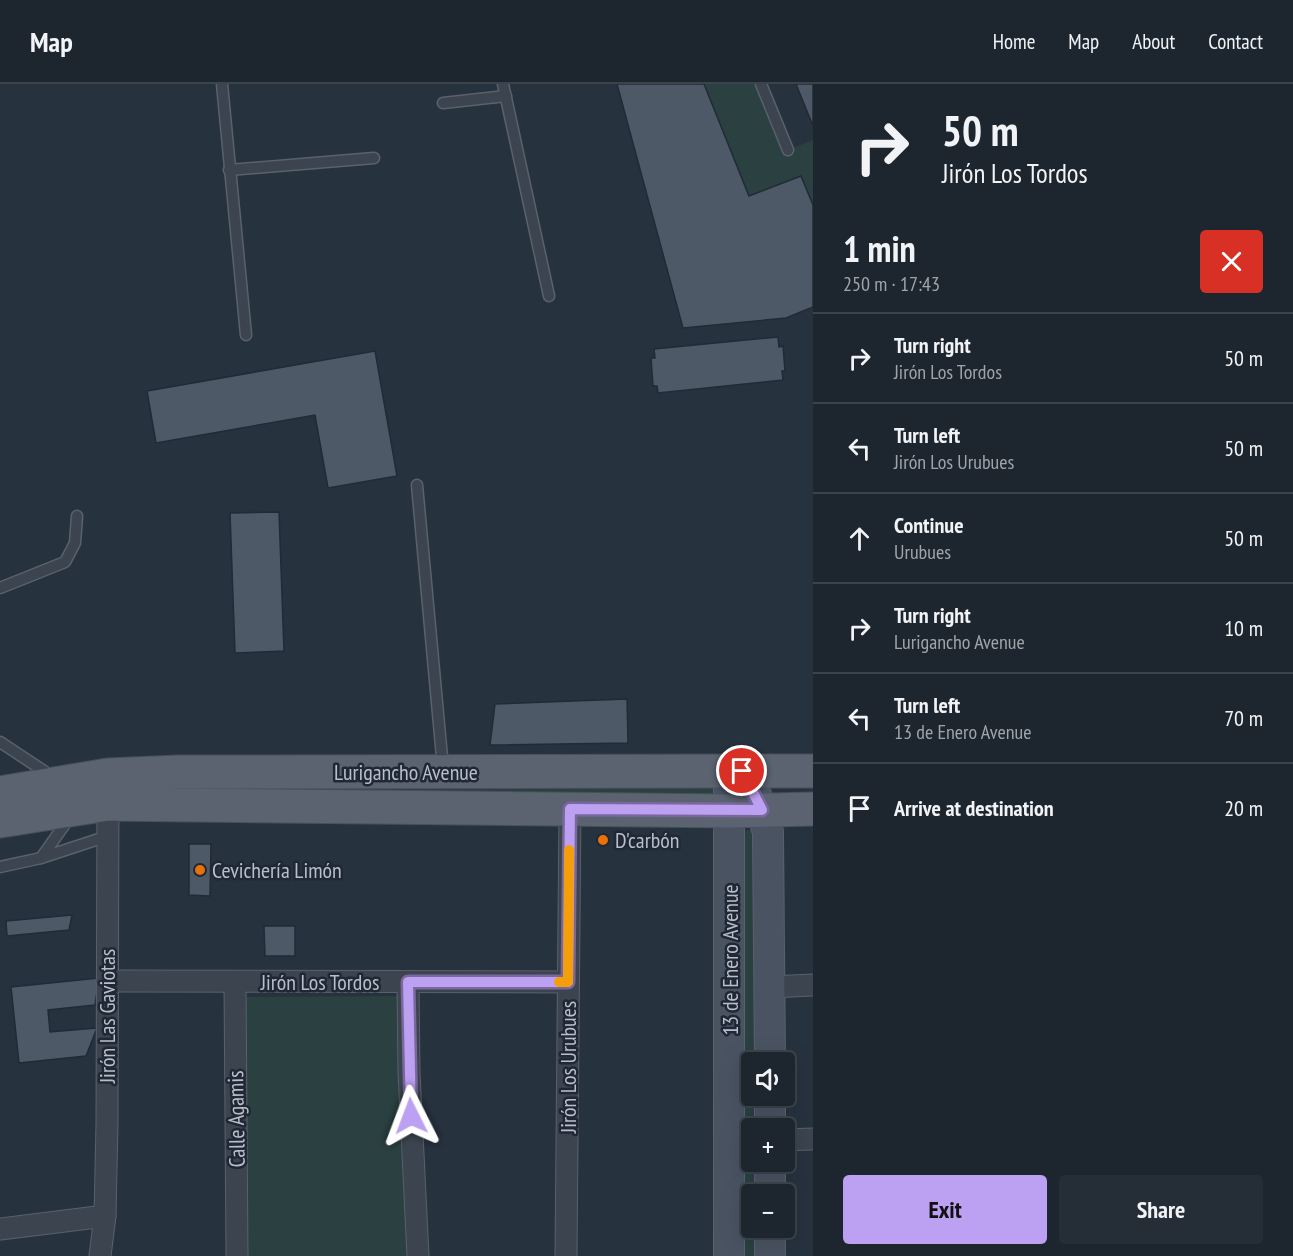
<!DOCTYPE html>
<html lang="en">
<head>
<meta charset="utf-8">
<style>
	:root { --surface:#1d262f; --page:#252e37; --text:#f1f3f6; --muted:#a0a5aa; --line:#3b434b; --accent:#bca0f2 }
	body { margin:0; font-family:"PT Sans Narrow",sans-serif; background:var(--page); color:var(--text); height:100vh; display:flex; flex-direction:column; font-size:22px; white-space:nowrap }
	* { box-sizing:border-box; margin:0 }
	p { font-size:20px; color:var(--muted) }
	.icon { flex:none; width:33px; height:33px; fill:none; stroke:currentColor; stroke-width:2; stroke-linecap:round; stroke-linejoin:round }
	.map { position:relative; flex:1; overflow:hidden }
	.side { display:flex; flex-direction:column; background:var(--surface); width:480px }
	.side>* { flex:none }
	.banner { background:#1d262f; color:var(--text); overflow:hidden }
	.buttons { position:absolute; left:741px; top:968px; display:grid; gap:12px }
	.buttons a { display:grid; place-items:center; width:54px; height:54px; border-radius:6px; background:var(--surface); box-shadow:0 6px 24px #0002,0 0 0 2px var(--line); font-size:30px }
	.pin { position:absolute; display:grid; place-items:center; width:51px; height:51px; color:#fff; margin:-26px; border:3px solid #fff; border-radius:50%; box-shadow:0 2px 6px #0007 }
	.me { position:absolute; width:66px; margin:-33px; rotate:357deg; stroke-linejoin:round; filter:drop-shadow(0 0 4px #0008) }
	.turn { display:flex; align-items:center; gap:21px; height:126px; padding:0 30px; font-size:27px }
	.turn .icon { width:78px; height:78px; stroke-width:2.5 }
	.turn b { display:block; font-size:42px; line-height:51px }
	.round { display:grid; place-items:center; flex:none; width:63px; height:63px; border-radius:6px; background:var(--page) }
	.overview { display:flex; align-items:center; justify-content:space-between; height:102px; padding:0 30px }
	h1 { font-size:36px; font-weight:800; line-height:45px }
	.button { display:flex; gap:12px; margin-top:auto; padding:12px 30px }
	.button a { flex:1; height:69px; border-radius:6px; background:var(--accent); color:#111; font-size:24px; font-weight:800; line-height:69px; text-align:center }
	.button a+a { background:var(--page); color:var(--text) }
	ul { padding:0; list-style:none }
	li { display:flex; align-items:center; gap:18px; height:90px; padding:0 30px; border-top:2px solid var(--line) }
	li div { flex:1 }
	li b { display:block; font-size:22px }
	li em { font-style:normal }
	header { display:flex; align-items:center; gap:36px; box-sizing:border-box; height:84px; padding:0 30px; background:var(--surface); border-bottom:2px solid var(--line) }
	header strong { font-size:28px }
	nav { display:flex; gap:33px; margin-inline-start:auto; font-size:21px }
	main { display:flex; flex:1; min-height:0 }
	.map>svg:first-child { display:block }
</style>
</head>
<body>
<header>
<strong>Map</strong>
<nav><a>Home</a><a>Map</a><a>About</a><a>Contact</a></nav>
</header>
<main>
<div class="map">
<svg width="813" height="1172" viewBox="0 0 813 1172">
	<rect width="100%" height="100%" fill="#27323f"/>
	<g fill="#2a4041">
		<polygon points="704,0 761,0 788,66 813,56 813,121 801,92 749,112"/>
		<polygon points="717,698 719,713 452,716 140,702"/>
		<polygon points="746,746 760,747 762,978 752,978 752,1011 762,1011 762,1044 752,1044 752,1077 762,1077 762,1110 752,1110 752,1143 761,1143 761,1172 738,1172 741,755"/>
		<polygon points="397,912 409,1172 247,1172 242,913"/>
	</g>
	<g fill="#4e5968" stroke="#222a36" stroke-width="1.5">
		<polygon points="617,0 704,0 749,112 801,92 813,121 813,223 786,234 683,244"/>
		<polygon points="796,0 813,0 813,42"/>
		<polygon points="778,253 779,263 783,262 785,287 782,287 783,296 658,309 657,302 653,302 651,274 655,274 654,265"/>
		<polygon points="375,267 397,392 328,404 315,331 156,359 147,307"/>
		<polygon points="279,428 284,567 235,569 230,429"/>
		<polygon points="627,615 628,659 490,661 495,620"/>
		<polygon points="189,760 211,760 210,812 189,811"/>
		<polygon points="72,831 69,846 7,852 6,837"/>
		<polygon points="264,842 295,842 295,872 265,872"/>
		<polygon points="99,894 95,921 48,926 50,948 97,944 86,972 19,979 11,903"/>
	</g>
	<g fill="none" stroke-linecap="round" stroke-linejoin="round">
		<defs>
			<g id="service">
				<polyline points="222,0 246,251"/>
				<polyline points="503,0 549,212"/>
				<polyline points="761,0 788,66"/>
				<polyline points="443,19 506,12"/>
				<polyline points="229,86 374,74"/>
				<polyline points="417,401 443,684"/>
				<polyline points="0,504 65,478 75,459 77,432"/>
				<polyline points="0,658 53,693"/>
				<polyline points="41,774 70,733"/>
				<polyline points="0,783 41,774 108,752"/>
			</g>
			<g id="minor">
				<polyline points="107,897 568,898"/>
				<polyline points="235,898 237,1172"/>
				<polyline points="408,898 409,988 418,1172"/>
				<polyline points="770,903 813,901"/>
				<polyline points="784,1056 813,1055"/>
				<polyline points="0,1145 105,1132"/>
				<polyline points="100,1172 105,1132 107,1039 108,708"/>
				<polyline points="566,1172 570,725"/>
			</g>
			<g id="secondary">
				<polyline points="742,687 756,711 768,748 770,978"/>
				<polyline points="770,1011 770,1044"/>
				<polyline points="770,1077 770,1110"/>
				<polyline points="770,1143 770,1172"/>
				<polyline points="729,1172 729,688"/>
			</g>
			<g id="primary">
				<polyline points="0,709 108,691 179,688 813,687"/>
				<polyline points="0,737 108,720 730,727 813,725"/>
			</g>
		</defs>
		<use href="#service" stroke="#59616d" stroke-width="13"/>
		<use href="#minor" stroke="#59616d" stroke-width="23"/>
		<use href="#secondary" stroke="#59616d" stroke-width="32"/>
		<use href="#primary" stroke="#484f5b" stroke-width="35"/>
		<use href="#service" stroke="#3b444f" stroke-width="10"/>
		<use href="#minor" stroke="#3b444f" stroke-width="21"/>
		<use href="#secondary" stroke="#4a5362" stroke-width="30"/>
		<use href="#primary" stroke="#5a636f" stroke-width="33"/>
	</g>
	<g fill="none" stroke-linecap="round" stroke-linejoin="round">
		<defs>
			<polyline id="route" points="411,1032 408,898 568,898 570,725 762,726 742,687"/>
		</defs>
		<use href="#route" stroke="#7a689d" stroke-width="15"/>
		<use href="#route" stroke="#bca0f2" stroke-width="10"/>
		<polyline stroke="#f59e0b" stroke-width="10" points="559,898 568,898 569,766"/>
	</g>
	<g fill="#e8710a" stroke="#202835" stroke-width="2">
		<circle cx="603" cy="756" r="6"/>
		<circle cx="200" cy="786" r="6"/>
	</g>
	<g text-anchor="middle" dominant-baseline="central" stroke-width="5" stroke-linejoin="round" paint-order="stroke">
		<g font-size="22" fill="#b8bfca" stroke="#202835">
			<text x="406" y="688">Lurigancho Avenue</text>
			<text transform="translate(730 876) rotate(-90)">13 de Enero Avenue</text>
			<text x="320" y="898">Jirón Los Tordos</text>
			<text transform="translate(107 932) rotate(-90)">Jirón Las Gaviotas</text>
			<text transform="translate(568 983) rotate(-90)">Jirón Los Urubues</text>
			<text transform="translate(236 1035) rotate(-91)">Calle Agamis</text>
		</g>
		<g font-size="22" fill="#b8bfca" stroke="#202835" text-anchor="start">
			<text x="615" y="756">D'carbón</text>
			<text x="212" y="786">Cevichería Limón</text>
		</g>
	</g>
</svg>
<div class="buttons">
<a><svg class="icon" aria-label="sound" viewBox="0 0 24 24"><path d="M4 9h4l5-4v14l-5-4H4zM17 9q2 3 0 6"/></svg></a>
<a>+</a>
<a>−</a>
</div>
<div class="pin" style="left:742px;top:687px;background:#d93025"><svg class="icon" aria-label="arrive" viewBox="0 0 24 24"><path d="M6 21V4h12l-3 4 3 4H6"/></svg></div>
<svg class="me" style="left:411px;top:1032px" viewBox="-20 -20 40 40"><path d="M0-17L14 15 0 8-14 15z" fill="#bca0f2" stroke="#fff" stroke-width="4"/></svg>
</div>
<section class="side">
<div class="banner">
<div class="turn"><svg class="icon" aria-label="right" viewBox="0 0 24 24"><path d="M7 20v-9h11M14 6l5 5-5 5"/></svg><div><b>50 m</b>Jirón Los Tordos</div></div>
</div>
<div class="overview"><div><h1>1 min</h1><p>250 m · 17:43</p></div><a class="round" style="background:#d93025;color:#fff"><svg class="icon" aria-label="close" viewBox="0 0 24 24"><path d="M6 6l12 12M18 6L6 18"/></svg></a></div>
<ul>
<li><svg class="icon" aria-label="right" viewBox="0 0 24 24"><path d="M7 20v-9h11M14 6l5 5-5 5"/></svg><div><b>Turn right</b><p>Jirón Los Tordos</p></div><em>50 m</em></li>
<li><svg class="icon" aria-label="left" viewBox="0 0 24 24"><path d="M17 20v-9H6M10 6l-5 5 5 5"/></svg><div><b>Turn left</b><p>Jirón Los Urubues</p></div><em>50 m</em></li>
<li><svg class="icon" aria-label="ahead" viewBox="0 0 24 24"><path d="M12 20V5M6 11l6-6 6 6"/></svg><div><b>Continue</b><p>Urubues</p></div><em>50 m</em></li>
<li><svg class="icon" aria-label="right" viewBox="0 0 24 24"><path d="M7 20v-9h11M14 6l5 5-5 5"/></svg><div><b>Turn right</b><p>Lurigancho Avenue</p></div><em>10 m</em></li>
<li><svg class="icon" aria-label="left" viewBox="0 0 24 24"><path d="M17 20v-9H6M10 6l-5 5 5 5"/></svg><div><b>Turn left</b><p>13 de Enero Avenue</p></div><em>70 m</em></li>
<li><svg class="icon" aria-label="arrive" viewBox="0 0 24 24"><path d="M6 21V4h12l-3 4 3 4H6"/></svg><div><b>Arrive at destination</b></div><em>20 m</em></li>
</ul>
<div class="button"><a>Exit</a><a>Share</a></div>
</section>
</main>
</body>
</html>
